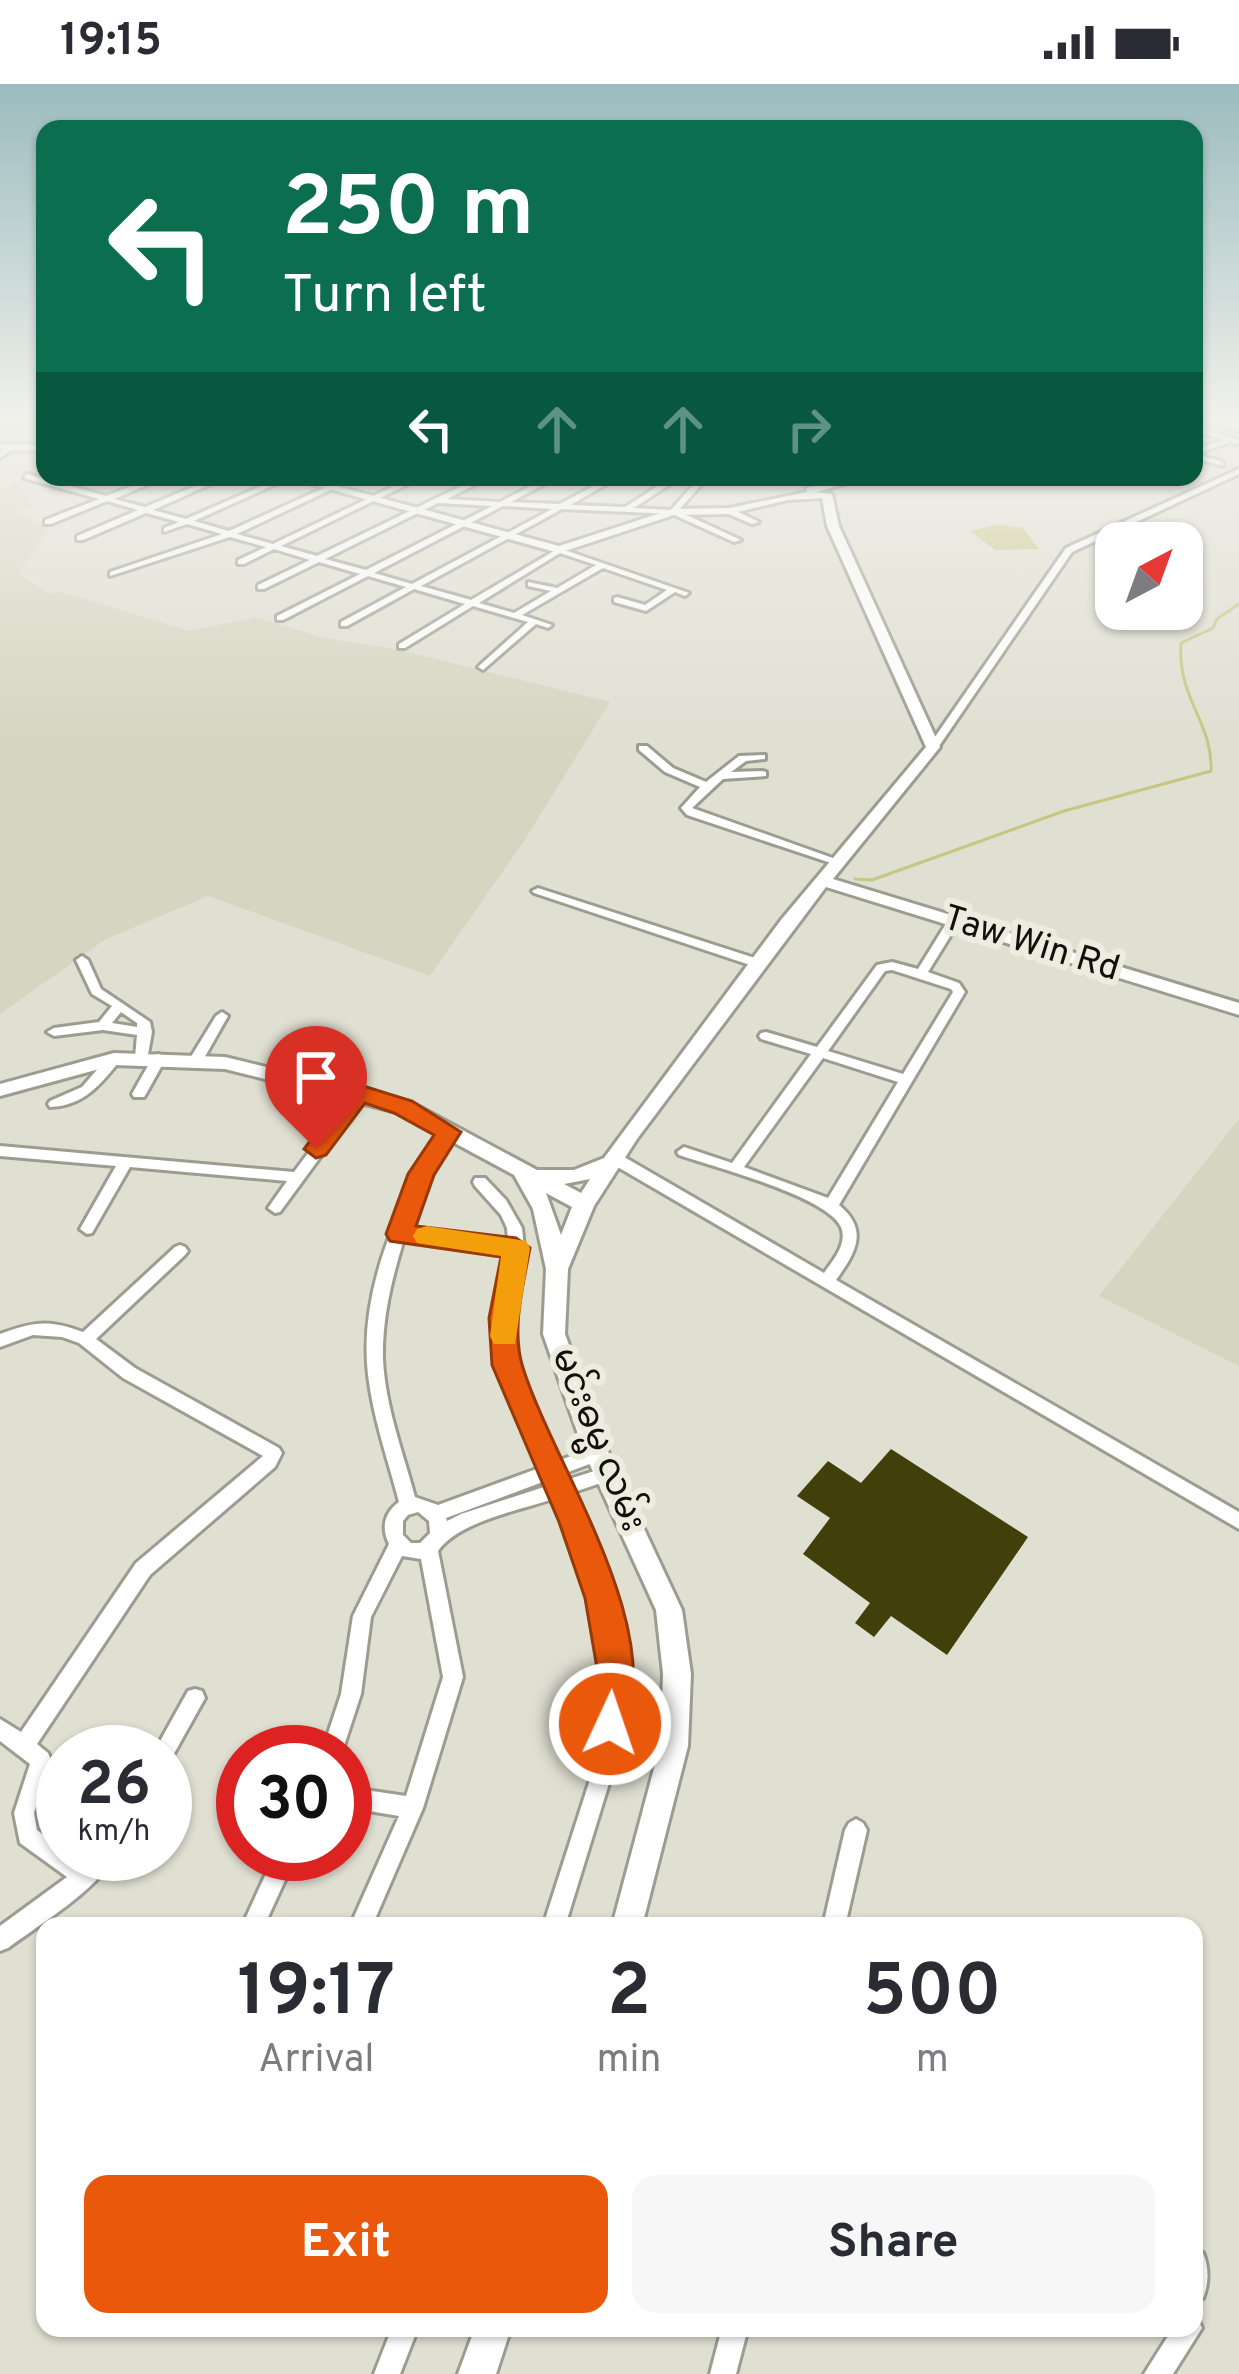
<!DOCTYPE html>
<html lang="en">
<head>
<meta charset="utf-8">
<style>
	:root { --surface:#fff; --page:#f7f7f7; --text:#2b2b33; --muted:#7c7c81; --accent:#ea580c }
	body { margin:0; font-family:Overpass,"Noto Sans Myanmar",sans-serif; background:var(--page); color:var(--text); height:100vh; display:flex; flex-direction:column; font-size:45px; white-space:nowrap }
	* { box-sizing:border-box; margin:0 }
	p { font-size:39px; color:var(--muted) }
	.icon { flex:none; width:66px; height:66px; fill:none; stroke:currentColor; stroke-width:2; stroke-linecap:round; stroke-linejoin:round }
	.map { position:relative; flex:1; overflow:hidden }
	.sheet { position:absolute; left:36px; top:1833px; width:1167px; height:420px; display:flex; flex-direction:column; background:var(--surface); border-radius:24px; box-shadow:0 3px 9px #0004 }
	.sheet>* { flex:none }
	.guide { position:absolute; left:36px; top:36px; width:1167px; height:366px; border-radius:24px; box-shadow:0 3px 9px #0004; background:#0b6e4f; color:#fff; overflow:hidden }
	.needle { width:78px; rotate:41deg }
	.buttons { position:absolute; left:1095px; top:438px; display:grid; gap:24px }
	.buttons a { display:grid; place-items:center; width:108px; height:108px; border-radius:24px; background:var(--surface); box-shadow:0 3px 9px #0004; font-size:60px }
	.speed { position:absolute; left:36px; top:1641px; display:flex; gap:24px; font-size:60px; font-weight:700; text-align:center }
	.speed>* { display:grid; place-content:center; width:156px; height:156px; border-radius:50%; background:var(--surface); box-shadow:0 3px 9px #0004; line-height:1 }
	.speed small { font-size:30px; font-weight:400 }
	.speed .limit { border:18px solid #d22; background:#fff; color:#111 }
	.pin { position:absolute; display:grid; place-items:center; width:102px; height:102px; color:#fff; margin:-123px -51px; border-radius:50% 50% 50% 0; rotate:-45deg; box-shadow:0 0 12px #0007 }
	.pin .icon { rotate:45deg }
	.me { position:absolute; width:132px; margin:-66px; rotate:3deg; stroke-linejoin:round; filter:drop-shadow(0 0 9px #0008) }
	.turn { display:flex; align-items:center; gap:42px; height:252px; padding:0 48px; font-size:54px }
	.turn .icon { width:156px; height:156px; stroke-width:2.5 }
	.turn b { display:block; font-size:84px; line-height:102px }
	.lanes { display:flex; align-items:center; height:114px; padding:0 48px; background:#0003; justify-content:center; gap:60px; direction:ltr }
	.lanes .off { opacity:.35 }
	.eta { display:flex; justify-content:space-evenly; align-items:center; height:204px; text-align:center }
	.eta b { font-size:72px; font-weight:700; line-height:84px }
	.action { display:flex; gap:24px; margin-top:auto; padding:24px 48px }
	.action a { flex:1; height:138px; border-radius:24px; background:var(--accent); color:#fff; font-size:48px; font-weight:700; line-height:138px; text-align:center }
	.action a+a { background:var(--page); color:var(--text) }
	.status { display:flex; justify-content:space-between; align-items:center; height:84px; padding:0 60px; background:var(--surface); direction:ltr }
	.status svg { height:33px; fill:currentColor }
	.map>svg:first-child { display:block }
</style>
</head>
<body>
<div class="status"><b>19:15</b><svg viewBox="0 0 49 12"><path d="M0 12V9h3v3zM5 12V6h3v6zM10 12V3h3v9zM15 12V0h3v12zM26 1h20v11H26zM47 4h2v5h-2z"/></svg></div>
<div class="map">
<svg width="1239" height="2290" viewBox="0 0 1239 2290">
	<rect width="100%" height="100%" fill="#dfdfd2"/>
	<g fill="#d5d5c1">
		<polygon points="15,398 32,421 15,429 49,443 18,489 47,509 62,508 190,547 256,533 324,554 395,565 610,618 524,757 430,892 208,812 106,855 0,930 0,407"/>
		<polygon points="1239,1035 1239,1282 1099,1212"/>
	</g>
	<polygon fill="#c7c682" points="999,440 1023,444 1039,465 995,466 970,447"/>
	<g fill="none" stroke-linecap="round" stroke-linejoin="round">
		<path stroke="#c7c682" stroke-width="3" d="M855 795 872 796 1064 727 1211 687C1213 638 1177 615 1181 559L1213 544 1217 535 1239 520"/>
	</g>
	<polygon fill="#42400a" points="891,1365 1028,1453 947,1571 891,1532 874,1553 855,1539 870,1519 803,1470 830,1434 797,1412 828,1377 861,1399"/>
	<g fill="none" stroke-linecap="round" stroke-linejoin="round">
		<defs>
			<g id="street">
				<polygon points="1194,343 1239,356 1239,360 1231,358 1195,370 1223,378 1223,382 1194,374 1194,366 1224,356 1194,347"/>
				<polygon points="8,361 15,363 0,374 0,368"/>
				<polygon points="1239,385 1239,390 1072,468 937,665 929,665 928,663 1066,464"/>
				<path d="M27 390 106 412 155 393H166L114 415 145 423 217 393H227L153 426 186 435 282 393H292L194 437 229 447 348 393H358L237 450 273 460 413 393H423L281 462 317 472 480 393H490L447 415 500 418 548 393H558L511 418 560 420 610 393H620L570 421 625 423 672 393H681L634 424 671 426 700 393H708L678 427 741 456 734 458 672 430 562 425 421 502 471 516 559 464 689 509 685 512 675 508 646 527 614 518V514L617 513 645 521 667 506 603 484 522 531 552 541 548 544 536 540 483 586 478 583 480 581 528 538 473 522 405 564H399V560L465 520 414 505 347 542H341V538L406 503 368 492 283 536H277V532L360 490 319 478 264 505H258V501L310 476 274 465 244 480H238V476L266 463 230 453 110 492V488L222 450 187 440 164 448V444L179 438 146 429 83 456H77V452L138 426 107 417 51 440H45V436L99 415 24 394ZM438 419 492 422 366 486 325 475ZM503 422 552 425 412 500 374 489ZM560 469 596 481 557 504 528 498V502L551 507 514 529 479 519Z"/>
				<polygon points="726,425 732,425 759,438 752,440 726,429"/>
				<polygon points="639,662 647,662 673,684 706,698 739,672 765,671 765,675 746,677 731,688 762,687 766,688 766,692 723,695 692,724 844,778 838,781 834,780 687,731 681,724 700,703 665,688 639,666"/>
				<polygon points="538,804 761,876 763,879 757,883 753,882 534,809 532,807"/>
				<path d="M953 834 959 838 928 888 959 899 965 908 839 1121C869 1146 856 1168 836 1196L1239 1428V1445L609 1078 607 1074 609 1070H619L824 1189C833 1176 846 1162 842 1146 834 1114 711 1082 679 1071L677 1068 684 1063 732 1079 811 970 761 955 759 952 761 949 766 948 817 963 877 881 892 878 918 885 949 835ZM892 886 951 905 953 908 903 990 828 967 885 887ZM823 974 898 998 828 1114 744 1083Z"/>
				<path d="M82 872 88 876 101 905 150 938 152 948 147 976H137L135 973 137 951 103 946 54 952 47 948 54 944 99 938 112 922 92 910 76 876ZM121 928 137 939V943L112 939Z"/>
				<polygon points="222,928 228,932 203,976 196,980 191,979 189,976 216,932"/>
				<polygon points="304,949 311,953 309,956 280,993 270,993 268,990 270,987 299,950"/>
				<polygon points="159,970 166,974 146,1010 144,1013 134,1013 132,1010 154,971"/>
				<path d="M114 971 121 975C101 1000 84 1022 50 1023L48 1020 50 1017 82 1003 109 972Z"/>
				<polygon points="360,1004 367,1009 365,1012 280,1128 275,1129 268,1124 287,1097 130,1083 92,1149 87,1150 80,1145 116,1082 0,1072 0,1062 294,1088 355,1006"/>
				<path d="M448 1043 455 1048 428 1099 408 1145 508 1157 507 1144 501 1131 475 1102 473 1098 475 1094H485L506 1116 522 1144 524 1164 511 1235 515 1281 557 1377 597 1363 603 1365 606 1370 603 1375 563 1390 566 1396 607 1383 613 1385 616 1390 613 1395 571 1409 611 1514 626 1596 614 1683 565 1842H543L594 1683 606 1596 593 1514 556 1414C521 1426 459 1437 438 1467L463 1593 423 1724 372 1842H350L399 1732 345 1723V1703L406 1712 443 1593 421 1475 402 1472 371 1533 361 1610 342 1668H322L341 1610 353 1532 389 1460C381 1444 384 1429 399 1418 388 1376 373 1334 368 1291 358 1205 400 1117 443 1045ZM404 1155 508 1169 495 1235 499 1281 542 1383 438 1421 415 1413C403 1368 385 1322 383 1275 382 1234 392 1194 404 1155ZM548 1396 550 1401 461 1430 447 1437 446 1434ZM418 1428 429 1437 430 1449 420 1459H411L403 1451V1437L408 1431Z"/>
				<path d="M180 1161 185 1163 188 1167 185 1171 96 1255 135 1284 279 1364 282 1369 275 1383 150 1491 37 1660 48 1669 51 1676 34 1729 37 1746 63 1765V1770H71L83 1779 91 1770H116C99 1805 40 1840 8 1864L0 1867V1842L67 1793 20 1759 14 1729 30 1680 0 1657V1635L21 1648 136 1479 263 1372 123 1294 79 1259 62 1253 33 1251 0 1263V1250C33 1238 48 1235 83 1248L175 1163Z"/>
				<polygon points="195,1605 202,1607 205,1614 171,1675 165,1678 165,1668 154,1668 188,1607"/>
				<polygon points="856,1735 863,1739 867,1746 845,1842 823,1842 845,1746 849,1739"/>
				<polygon points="275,1770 297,1770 264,1842 242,1842"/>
				<path d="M1194 2165 1203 2169C1209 2183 1209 2200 1203 2214L1194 2218Z"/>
				<polygon points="1194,2233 1198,2235 1202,2244 1173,2290 1144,2290 1173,2244 1194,2244"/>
				<polygon points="392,2244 418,2244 400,2290 374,2290"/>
				<polygon points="722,2244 748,2244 736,2290 710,2290"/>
			</g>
			<g id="secondary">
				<polygon points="0,360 45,361 45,367 0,366"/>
				<path d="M286 393H303L559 462 673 425 729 424 807 408 806 404 854 393V397L816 408 832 410 839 442 940 663 833 795 1239 919V931L826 803 637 1055 594 1122 568 1185 565 1250 609 1370 682 1526 691 1590 688 1662 642 1842H612L660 1662 663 1590 656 1526 585 1370 543 1250 546 1185 533 1125 514 1091 397 1028 225 985 114 981 0 1012V1000L114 969 225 973 410 1018 537 1086H574L604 1074 781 836 926 663 827 442 822 414 788 416 729 430 674 431 559 469ZM590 1095 581 1109 564 1100ZM546 1109 572 1123 561 1151Z"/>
				<polygon points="475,2244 511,2244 496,2290 458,2290"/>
			</g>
			<polygon id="highway" points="1211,337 1239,339 1239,347 1213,340"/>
		</defs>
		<use href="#street" stroke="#9c9d91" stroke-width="6"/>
		<use href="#secondary" stroke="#9c9d91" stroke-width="6"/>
		<use href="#highway" stroke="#9c9d91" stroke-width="6"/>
		<use href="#street" fill="#fff" fill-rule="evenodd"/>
		<use href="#secondary" fill="#fff" fill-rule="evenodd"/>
		<use href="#highway" fill="#fff" fill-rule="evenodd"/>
	</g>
	<linearGradient id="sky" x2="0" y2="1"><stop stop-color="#9bbbbf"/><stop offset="0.51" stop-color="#f1f1eb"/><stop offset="1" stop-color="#f1f1eb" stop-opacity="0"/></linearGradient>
	<rect width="1239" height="657" fill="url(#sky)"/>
	<path fill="#ea580c" stroke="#983908" stroke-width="3" d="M360 1001 412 1017 461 1048 434 1091 416 1142 516 1154 530 1164C523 1202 511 1246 523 1284 555 1384 669 1545 623 1652L610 1657 598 1652 592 1640 599 1596 585 1514 559 1438 492 1281 489 1234 501 1173 390 1157 386 1150 408 1090 434 1051 394 1029 365 1019 326 1071 316 1074 304 1065 351 1003Z"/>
	<polygon fill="#f59e0b" points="427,1142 526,1157 530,1164 515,1260 494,1260 490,1252 501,1172 417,1159 413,1152 417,1145"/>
	<g text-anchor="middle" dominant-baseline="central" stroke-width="12" stroke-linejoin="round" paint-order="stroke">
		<g font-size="36" fill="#10100c" stroke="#ececdf">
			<text transform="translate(1031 861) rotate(17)">Taw Win Rd</text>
			<text transform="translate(597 1356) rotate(68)">မင်းဓမ္မ လမ်း</text>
		</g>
	</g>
</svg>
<div class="buttons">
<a><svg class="needle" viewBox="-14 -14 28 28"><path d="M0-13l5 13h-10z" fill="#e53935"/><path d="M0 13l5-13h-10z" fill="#7c7c81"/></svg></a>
</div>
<div class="speed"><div>26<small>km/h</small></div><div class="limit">30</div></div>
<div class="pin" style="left:316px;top:1065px;background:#d93025"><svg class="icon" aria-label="arrive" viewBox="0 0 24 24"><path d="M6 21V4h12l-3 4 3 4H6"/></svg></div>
<svg class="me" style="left:610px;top:1640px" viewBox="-20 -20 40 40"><circle r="17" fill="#ea580c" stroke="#fff" stroke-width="3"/><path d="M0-11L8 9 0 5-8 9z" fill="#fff"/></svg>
<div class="guide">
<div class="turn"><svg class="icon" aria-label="left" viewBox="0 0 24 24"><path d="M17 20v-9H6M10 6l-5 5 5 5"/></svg><div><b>250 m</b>Turn left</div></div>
<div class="lanes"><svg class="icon" aria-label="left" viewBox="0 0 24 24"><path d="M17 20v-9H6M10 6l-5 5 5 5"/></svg><svg class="icon off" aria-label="ahead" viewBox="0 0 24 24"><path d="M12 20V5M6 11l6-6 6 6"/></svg><svg class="icon off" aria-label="ahead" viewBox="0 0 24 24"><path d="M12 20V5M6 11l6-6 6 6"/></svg><svg class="icon off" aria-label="right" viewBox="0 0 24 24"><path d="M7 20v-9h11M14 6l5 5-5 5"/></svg></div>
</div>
<section class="sheet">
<div class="eta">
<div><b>19:17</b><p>Arrival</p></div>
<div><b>2</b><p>min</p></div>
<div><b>500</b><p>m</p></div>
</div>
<div class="action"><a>Exit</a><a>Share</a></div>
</section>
</div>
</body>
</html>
